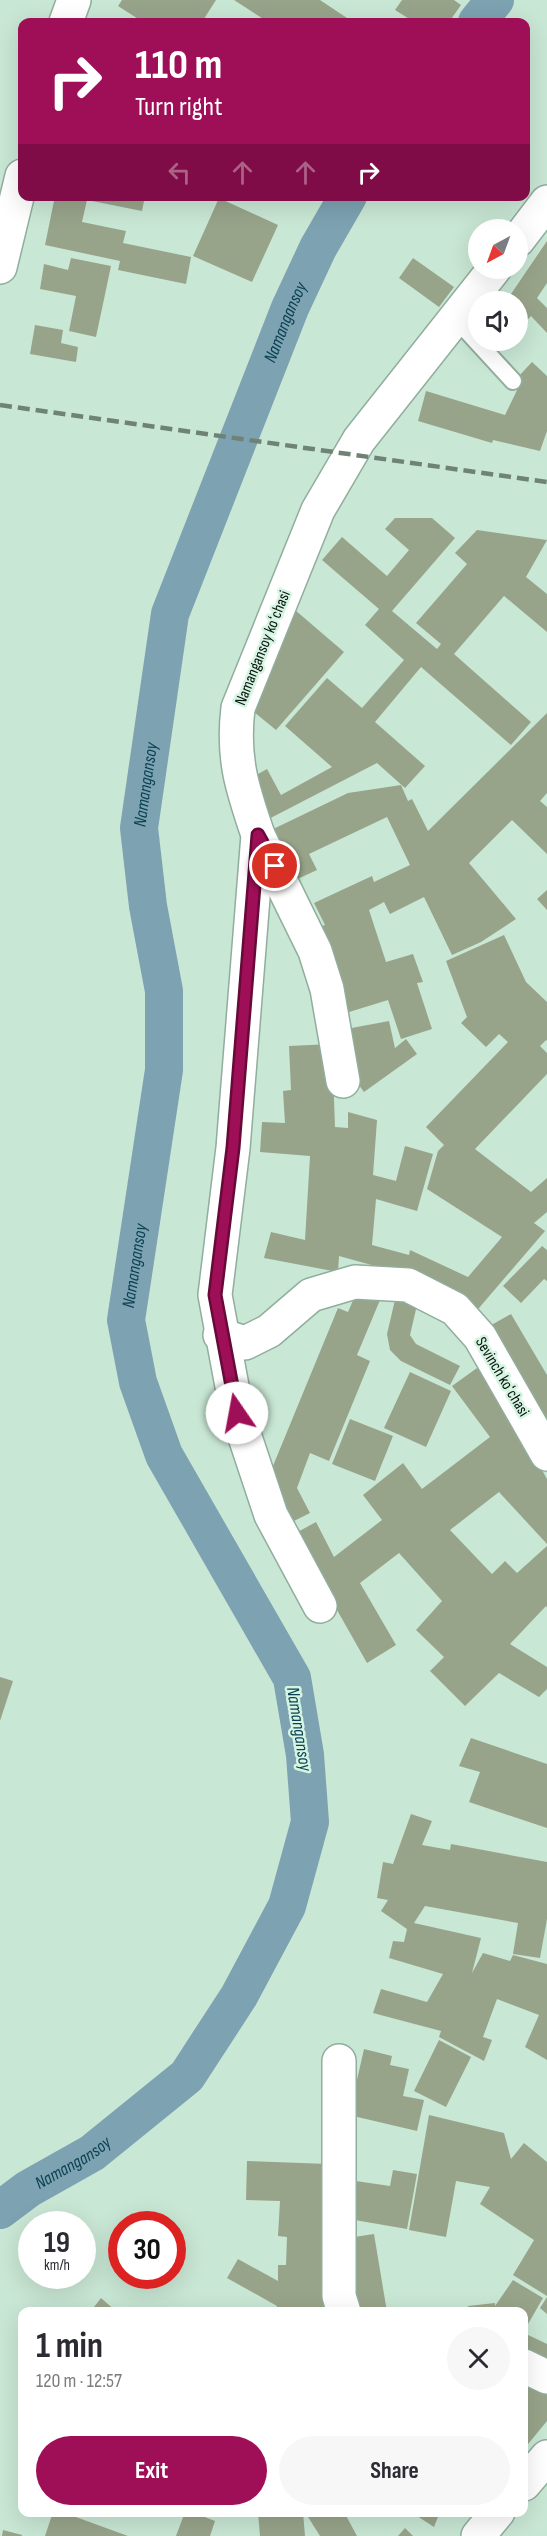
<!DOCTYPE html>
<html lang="en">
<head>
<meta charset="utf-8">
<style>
	:root { --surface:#fff; --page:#f7f7f7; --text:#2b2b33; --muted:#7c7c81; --accent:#9f0f58 }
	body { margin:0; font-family:"Sofia Sans Condensed",sans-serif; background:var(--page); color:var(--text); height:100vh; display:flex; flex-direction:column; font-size:22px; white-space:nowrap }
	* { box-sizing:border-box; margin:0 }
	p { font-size:20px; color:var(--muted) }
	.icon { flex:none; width:33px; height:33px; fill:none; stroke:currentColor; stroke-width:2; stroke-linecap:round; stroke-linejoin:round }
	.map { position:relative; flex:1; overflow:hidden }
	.sheet { position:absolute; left:18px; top:2307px; width:510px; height:210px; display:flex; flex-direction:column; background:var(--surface); border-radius:12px; box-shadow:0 6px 24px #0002 }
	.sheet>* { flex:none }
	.banner { position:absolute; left:18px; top:18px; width:512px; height:183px; border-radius:12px; box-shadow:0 6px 24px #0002; background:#9f0f58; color:#fff; overflow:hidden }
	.needle { width:39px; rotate:221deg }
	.fabs { position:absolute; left:468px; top:219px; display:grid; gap:12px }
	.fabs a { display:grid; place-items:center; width:60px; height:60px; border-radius:50%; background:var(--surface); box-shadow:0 6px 24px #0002; font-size:30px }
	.speed { position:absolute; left:18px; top:2211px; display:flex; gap:12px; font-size:30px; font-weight:700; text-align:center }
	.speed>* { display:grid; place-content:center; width:78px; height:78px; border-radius:50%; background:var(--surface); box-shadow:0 6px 24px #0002; line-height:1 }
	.speed small { font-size:15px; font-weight:400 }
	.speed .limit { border:9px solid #d22; background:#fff; color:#111 }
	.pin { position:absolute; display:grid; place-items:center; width:51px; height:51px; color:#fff; margin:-26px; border:3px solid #fff; border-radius:50%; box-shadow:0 2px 6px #0007 }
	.me { position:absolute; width:66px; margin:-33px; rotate:348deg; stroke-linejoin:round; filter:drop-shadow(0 0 4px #0008) }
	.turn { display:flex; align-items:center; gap:21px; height:126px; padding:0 18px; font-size:27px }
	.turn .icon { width:78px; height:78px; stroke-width:2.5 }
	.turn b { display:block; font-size:42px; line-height:51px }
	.lanes { display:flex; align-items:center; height:57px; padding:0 18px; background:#0003; justify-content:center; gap:30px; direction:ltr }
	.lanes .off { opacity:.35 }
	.round { display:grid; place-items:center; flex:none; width:63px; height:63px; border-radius:32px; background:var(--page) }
	.head { display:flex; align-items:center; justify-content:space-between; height:102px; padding:0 18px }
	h1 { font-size:36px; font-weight:700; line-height:45px }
	.primary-button { display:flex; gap:12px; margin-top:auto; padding:12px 18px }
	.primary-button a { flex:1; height:69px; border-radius:36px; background:var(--accent); color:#fff; font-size:24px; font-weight:700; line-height:69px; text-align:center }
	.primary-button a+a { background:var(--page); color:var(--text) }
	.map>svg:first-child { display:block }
</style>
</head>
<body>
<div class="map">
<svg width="547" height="2536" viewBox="0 0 547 2536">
	<rect width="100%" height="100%" fill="#c9e7d5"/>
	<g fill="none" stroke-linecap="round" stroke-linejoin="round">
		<g stroke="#7da2b1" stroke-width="38">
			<polyline points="477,22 495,0"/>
			<path id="s1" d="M0 2210 28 2189 92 2153 187 2076 239 1996 287 1906 310 1822 305 1755 292 1678 164 1455 138 1382 126 1320 164 1070V991L148 906 139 828 170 614 290 308 318 248 348 196"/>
		</g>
	</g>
	<g fill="#98a48a">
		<polygon points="122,0 216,0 202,22 143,22 118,6"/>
		<polygon points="234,0 320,0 347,18 344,22 268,22"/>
		<polygon points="402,0 454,0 461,5 449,22 409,22 411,20 395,10"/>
		<polygon points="55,196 145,196 142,211 87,200 82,222 126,231 123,243 191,257 186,284 118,270 120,261 45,245"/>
		<polygon points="219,198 278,225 252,282 193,256"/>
		<polygon points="547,241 547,283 537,298 547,308 547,333 531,316 518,330 518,302 511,294"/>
		<polygon points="71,258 111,266 96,337 69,331 76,296 40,289 44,264 68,270"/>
		<polygon points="413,258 454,287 439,307 399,278"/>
		<polygon points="35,325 63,330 61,343 78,347 76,362 30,354"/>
		<polygon points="486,340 508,340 497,351"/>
		<polygon points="532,362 547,376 547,431 540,451 493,440 492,443 418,421 426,391 505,415 521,382 517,378"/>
		<polygon points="395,518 432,518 455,538 392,611 437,649 441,644 416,623 467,564 455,553 477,530 547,540 526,577 547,594 547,632 504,596 454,654 531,722 511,745 421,667 375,722 425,766 405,788 377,763 259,824 249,779 267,769 281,795 332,767 285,726 327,678 362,708 404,660 365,625 379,609 322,560 342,537 387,576 409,550 385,529"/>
		<polygon points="295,610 344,652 276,730 248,707"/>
		<polygon points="547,713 547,793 540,801 547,807 547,854 512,820 469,863 516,919 481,942 452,955 424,897 390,914 384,902 369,910 386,962 413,954 423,982 417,983 432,1029 401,1039 388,1000 346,1013 318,927 325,925 314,903 372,876 374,882 410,865 387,817 309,854 317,870 291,882 267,832 348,793 401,785 408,801 412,799 428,831"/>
		<polygon points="547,890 547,910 537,899"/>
		<polygon points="504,935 526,982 547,1002 547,1041 546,1040 540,1046 547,1053 547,1074 475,1149 531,1192 547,1178 547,1212 534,1223 545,1231 473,1315 404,1274 339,1256 338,1272 264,1258 271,1232 305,1240 310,1156 260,1152 262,1122 285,1123 283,1091 291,1090 289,1046 332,1044 335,1127 348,1128 348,1112 377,1120 373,1175 396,1181 405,1146 433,1154 417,1211 376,1199 372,1245 409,1255 410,1250 468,1277 502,1237 427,1189 438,1151 444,1145 426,1127 508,1042 499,1034 486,1047 461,1023 467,1017 446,961"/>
		<polygon points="389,1021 395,1048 406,1039 417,1054 364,1092 353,1077 341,1030"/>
		<polygon points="542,1246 547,1250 547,1281 544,1279 521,1303 503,1286"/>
		<polygon points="357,1291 380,1300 357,1355 370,1361 329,1461 310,1453 297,1488 310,1513 290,1523 268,1478 338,1308 348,1312"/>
		<polygon points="395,1300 417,1305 410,1335 416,1344 460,1366 450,1385 401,1361 390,1350 387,1334"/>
		<polygon points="511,1314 547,1375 547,1434 486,1328"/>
		<polygon points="477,1368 529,1437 525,1440 547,1479 547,1544 499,1492 450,1530 492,1574 505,1561 517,1573 547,1546 547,1608 546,1606 510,1644 547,1667 547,1689 539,1697 499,1673 465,1706 430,1671 444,1657 416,1630 442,1601 399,1553 360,1583 396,1645 367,1663 294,1534 316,1522 334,1557 382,1520 363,1495 403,1463 422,1489 490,1437 452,1386"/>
		<polygon points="410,1372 451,1391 426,1447 384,1428"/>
		<polygon points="350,1419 393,1436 375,1481 332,1464"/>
		<polygon points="0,1677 13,1681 0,1721"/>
		<polygon points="471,1738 547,1764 547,1828 469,1802 480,1772 459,1766"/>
		<polygon points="411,1814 432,1821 422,1845 450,1850 451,1844 547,1862 547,1919 540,1958 513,1954 518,1923 425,1906 414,1923 481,1938 472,1973 483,1953 510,1961 513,1955 547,1964 547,2060 525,2047 539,2015 497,1999 483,2037 492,2040 484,2061 439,2037 441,2031 373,2013 381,1989 427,2002 443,1974 389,1958 393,1941 404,1942 407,1929 381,1911 388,1900 377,1898 383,1862 393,1864"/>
		<polygon points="439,2040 471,2057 446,2107 414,2091"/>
		<polygon points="364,2049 392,2056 390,2065 409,2069 403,2096 424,2100 417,2131 349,2115"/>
		<polygon points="429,2115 504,2133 511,2159 524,2143 547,2162 547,2296 513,2275 534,2240 480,2204 490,2187 456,2181 446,2237 409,2230"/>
		<polygon points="247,2161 328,2164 324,2312 276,2310 277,2306 227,2278 238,2259 278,2281 278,2265 286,2265 287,2237 278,2236 280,2201 246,2200"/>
		<polygon points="393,2170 417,2174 407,2229 343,2218 349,2180 390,2186"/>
		<polygon points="374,2234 387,2312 352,2312 341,2239"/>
		<polygon points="513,2280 543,2298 524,2331 524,2312 469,2312 468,2306 495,2303 495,2306"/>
		<polygon points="547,2297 547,2314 540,2308"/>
		<polygon points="101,2298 117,2312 90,2312"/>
		<polygon points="524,2333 547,2344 547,2370 524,2359"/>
		<polygon points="524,2376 547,2389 547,2421 524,2449"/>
		<polygon points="53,2512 62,2512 128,2536 45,2536"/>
		<polygon points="185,2512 192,2512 215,2521 210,2536 176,2536"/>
		<polygon points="258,2512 303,2512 305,2536 260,2536"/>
		<polygon points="305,2512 344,2512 357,2536 320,2536"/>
		<polygon points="411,2512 440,2512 434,2527"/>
		<polygon points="405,2528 413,2536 398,2536"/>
		<polygon points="3,2530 22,2535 22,2536 2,2536"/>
	</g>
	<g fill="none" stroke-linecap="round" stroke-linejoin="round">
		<defs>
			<polyline id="service" points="456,319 513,381"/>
			<g id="minor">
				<polyline points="66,22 74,0"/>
				<polyline points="518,240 547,202"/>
				<polyline points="0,267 22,176"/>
				<polyline points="258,835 315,951 327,989 343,1081"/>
				<polyline points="220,1335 245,1343 269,1331 311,1295 355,1282 408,1285 455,1309 480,1337 547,1454"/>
				<path d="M320 1606 271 1515 237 1413 215 1295 233 1148 258 835C242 788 232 758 238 708L318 510 359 440 495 268"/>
				<polyline points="339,2061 339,2296 344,2312"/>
				<polyline points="524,2366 547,2377"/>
				<polyline points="524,2484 547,2457"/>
				<polyline points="478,2536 498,2512"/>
			</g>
		</defs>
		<use href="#service" stroke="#91ad9d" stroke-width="20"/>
		<use href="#minor" stroke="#91ad9d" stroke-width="36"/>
		<use href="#service" stroke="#fff" stroke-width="16"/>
		<use href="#minor" stroke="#fff" stroke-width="33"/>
		<polyline stroke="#6e8276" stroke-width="4.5" stroke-dasharray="12 6" stroke-linecap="butt" points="0,405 547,482"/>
	</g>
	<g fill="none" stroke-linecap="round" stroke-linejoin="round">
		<defs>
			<polyline id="route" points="237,1413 215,1295 233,1148 258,835 275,866"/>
		</defs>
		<use href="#route" stroke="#670a39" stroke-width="15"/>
		<use href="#route" stroke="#9f0f58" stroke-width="10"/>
	</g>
	<g text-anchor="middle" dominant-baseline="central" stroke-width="5" stroke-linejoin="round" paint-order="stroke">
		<g font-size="16" fill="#07110b" stroke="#d6f4e2">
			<text transform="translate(263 648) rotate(-68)">Namangansoy koʻchasi</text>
			<text transform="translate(502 1377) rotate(59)">Sevinch koʻchasi</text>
		</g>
		<g font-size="18" font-style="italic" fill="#0b4153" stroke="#d6f4e2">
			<text stroke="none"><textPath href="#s1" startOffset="2085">Namangansoy</textPath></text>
			<text stroke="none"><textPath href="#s1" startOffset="1599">Namangansoy</textPath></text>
			<text stroke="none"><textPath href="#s1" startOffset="1113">Namangansoy</textPath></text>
			<text transform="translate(299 1729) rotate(81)">Namangansoy</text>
			<text stroke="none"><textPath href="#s1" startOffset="87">Namangansoy</textPath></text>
		</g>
	</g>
</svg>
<div class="fabs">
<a><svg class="needle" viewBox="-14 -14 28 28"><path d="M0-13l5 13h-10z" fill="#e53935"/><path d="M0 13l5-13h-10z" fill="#7c7c81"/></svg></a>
<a><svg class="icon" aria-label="sound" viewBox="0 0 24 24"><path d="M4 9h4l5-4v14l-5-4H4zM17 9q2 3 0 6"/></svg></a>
</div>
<div class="speed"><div>19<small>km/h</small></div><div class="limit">30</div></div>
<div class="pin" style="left:275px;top:866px;background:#d93025"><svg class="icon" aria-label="arrive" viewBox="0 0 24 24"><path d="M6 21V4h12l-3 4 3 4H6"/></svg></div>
<svg class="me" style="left:237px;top:1413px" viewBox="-20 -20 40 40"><circle r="19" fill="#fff"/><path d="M0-13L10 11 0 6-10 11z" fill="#9f0f58"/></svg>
<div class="banner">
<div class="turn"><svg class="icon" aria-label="right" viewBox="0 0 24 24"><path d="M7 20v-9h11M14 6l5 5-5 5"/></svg><div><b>110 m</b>Turn right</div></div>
<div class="lanes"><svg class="icon off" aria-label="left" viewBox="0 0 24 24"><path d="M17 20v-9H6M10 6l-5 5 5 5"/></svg><svg class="icon off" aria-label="ahead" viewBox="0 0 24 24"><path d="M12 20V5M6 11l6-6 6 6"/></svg><svg class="icon off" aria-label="ahead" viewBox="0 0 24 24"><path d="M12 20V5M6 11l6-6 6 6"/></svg><svg class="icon" aria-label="right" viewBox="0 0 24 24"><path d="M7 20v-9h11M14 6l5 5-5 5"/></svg></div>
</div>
<section class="sheet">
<div class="head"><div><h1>1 min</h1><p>120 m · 12:57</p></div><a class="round"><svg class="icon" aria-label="close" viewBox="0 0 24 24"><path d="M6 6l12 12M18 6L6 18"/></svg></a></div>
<div class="primary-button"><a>Exit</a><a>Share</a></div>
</section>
</div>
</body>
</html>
